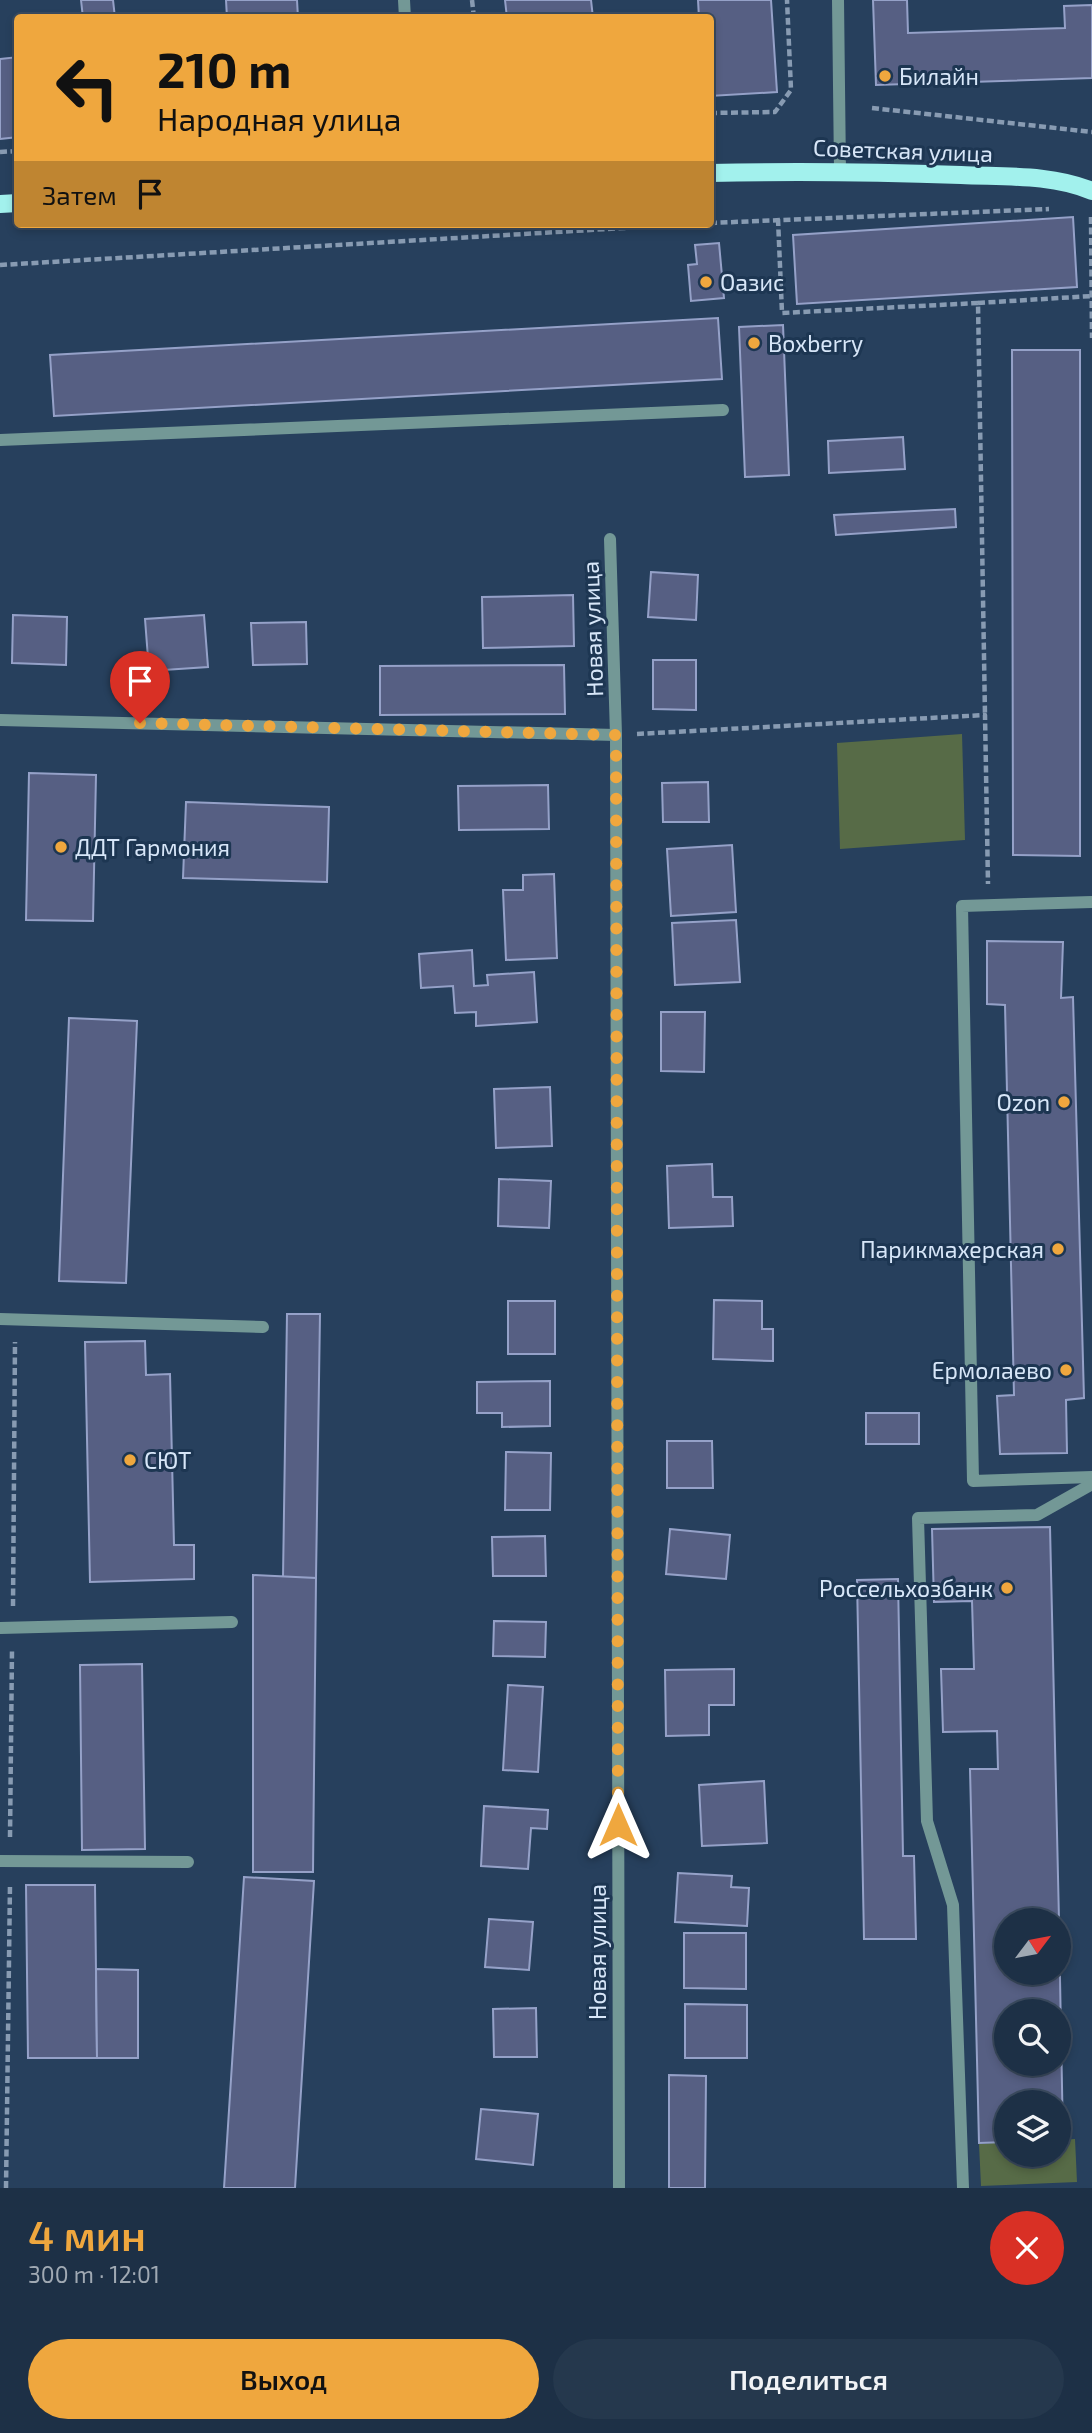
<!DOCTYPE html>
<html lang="ru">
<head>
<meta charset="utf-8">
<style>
	:root { --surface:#1d3046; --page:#25384d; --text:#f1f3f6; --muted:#a0a9b3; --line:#3b4b5f; --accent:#efa73e }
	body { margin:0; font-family:"Exo 2",sans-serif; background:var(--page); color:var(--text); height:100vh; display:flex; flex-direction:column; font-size:26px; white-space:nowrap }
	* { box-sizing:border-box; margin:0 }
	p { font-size:23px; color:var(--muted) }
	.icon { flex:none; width:38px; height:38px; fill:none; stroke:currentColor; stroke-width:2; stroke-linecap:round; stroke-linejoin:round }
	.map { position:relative; height:2188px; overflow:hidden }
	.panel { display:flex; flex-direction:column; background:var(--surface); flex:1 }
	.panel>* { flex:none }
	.hud { position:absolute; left:14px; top:14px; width:700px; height:214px; border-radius:7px; box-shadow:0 4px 10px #0003,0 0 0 2px var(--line); background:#efa73e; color:#111; overflow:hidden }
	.needle { width:46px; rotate:58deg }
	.tools { position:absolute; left:994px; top:1908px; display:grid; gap:14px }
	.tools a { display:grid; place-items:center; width:77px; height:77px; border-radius:50%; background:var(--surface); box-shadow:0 4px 10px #0003,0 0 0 2px var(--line); font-size:35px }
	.pin { position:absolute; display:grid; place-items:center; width:60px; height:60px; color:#fff; margin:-72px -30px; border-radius:50% 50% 50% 0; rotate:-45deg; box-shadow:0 0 7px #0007 }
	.pin .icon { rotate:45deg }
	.me { position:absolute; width:77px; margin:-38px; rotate:0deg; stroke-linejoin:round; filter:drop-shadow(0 0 5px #0008) }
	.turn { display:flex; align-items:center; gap:24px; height:147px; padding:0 28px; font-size:32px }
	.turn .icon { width:91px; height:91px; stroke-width:2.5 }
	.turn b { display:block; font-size:49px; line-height:60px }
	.then { display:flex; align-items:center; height:66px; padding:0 28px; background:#0003; gap:14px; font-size:26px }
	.round { display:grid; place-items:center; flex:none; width:74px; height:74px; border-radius:37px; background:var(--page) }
	.overview { display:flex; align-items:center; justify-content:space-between; height:119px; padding:0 28px }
	h1 { font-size:42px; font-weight:600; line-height:52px; color:var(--accent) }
	.cta { display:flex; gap:14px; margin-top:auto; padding:14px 28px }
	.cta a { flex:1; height:80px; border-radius:42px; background:var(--accent); color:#111; font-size:28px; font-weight:600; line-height:80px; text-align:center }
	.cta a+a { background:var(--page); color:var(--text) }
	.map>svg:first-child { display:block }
</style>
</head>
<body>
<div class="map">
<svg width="1092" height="2188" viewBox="0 0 1092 2188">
	<rect width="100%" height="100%" fill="#27405d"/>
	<g fill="#576b47">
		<polygon points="962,734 965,840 840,849 837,743"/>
		<polygon points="1075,2139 1077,2182 981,2186 979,2144 1006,2142 1006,2154 1059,2154 1059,2140"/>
	</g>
	<g fill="#565f83" stroke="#95a1c8" stroke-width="2" fill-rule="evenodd">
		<polygon points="81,0 113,0 115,18 83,18"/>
		<polygon points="226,0 297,0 298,18 227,18"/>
		<polygon points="505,0 591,0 593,18 507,18"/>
		<polygon points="698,0 771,0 777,92 710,96 710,18 699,18"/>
		<polygon points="873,0 907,0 908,33 1065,28 1064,6 1092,5 1092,78 876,85"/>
		<polygon points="18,57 18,137 0,139 0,59"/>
		<polygon points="1073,217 1077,287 797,304 793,235"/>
		<polygon points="719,243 724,298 691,301 688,265 697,264 695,245"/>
		<polygon points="718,318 722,379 54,416 50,355"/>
		<polygon points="783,325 789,475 745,477 739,327"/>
		<polygon points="1012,350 1080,350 1080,856 1013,855"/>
		<polygon points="903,437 905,469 829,473 828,441"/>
		<polygon points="955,509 956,527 836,535 834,515"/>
		<polygon points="651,572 698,575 696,620 648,617"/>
		<polygon points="573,595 574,646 483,648 482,597"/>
		<polygon points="13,615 67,617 66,665 12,663"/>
		<polygon points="204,615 208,667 149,671 145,619"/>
		<polygon points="306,622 307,664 253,665 251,623"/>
		<polygon points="653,660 696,660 696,710 653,709"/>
		<polygon points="564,665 565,714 380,715 380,666"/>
		<polygon points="29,773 96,775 93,921 26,920"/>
		<polygon points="708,782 709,822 663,822 662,783"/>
		<polygon points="548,785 549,829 459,830 458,786"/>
		<polygon points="186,802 329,807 327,882 183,878"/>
		<polygon points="732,845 736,912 671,916 667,849"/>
		<polygon points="554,874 557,958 506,960 503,890 523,890 523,875"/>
		<polygon points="736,920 740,982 675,985 672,923"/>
		<polygon points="987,941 1063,942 1061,998 1073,997 1084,1398 1066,1400 1067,1453 1000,1454 997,1396 1014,1395 1005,1005 987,1004"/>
		<polygon points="472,950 474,986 488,985 487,975 534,972 537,1022 476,1026 476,1012 455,1013 453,986 421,988 419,954"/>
		<polygon points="661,1012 705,1012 704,1072 661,1071"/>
		<polygon points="69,1018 137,1021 126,1283 59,1281"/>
		<polygon points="550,1087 552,1146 496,1148 494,1089"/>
		<polygon points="712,1164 713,1197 732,1197 733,1226 669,1228 667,1166"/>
		<polygon points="499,1179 551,1181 549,1228 498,1226"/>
		<polygon points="714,1300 762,1301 762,1329 773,1329 773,1361 713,1359"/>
		<rect x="508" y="1301" width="47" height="53"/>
		<polygon points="287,1314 320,1314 316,1578 283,1578"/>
		<polygon points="145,1341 146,1375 170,1374 174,1545 194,1545 194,1579 90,1582 85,1342"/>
		<polygon points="550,1381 550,1426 502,1427 502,1413 477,1413 477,1382"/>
		<rect x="866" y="1413" width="53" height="31"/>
		<polygon points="667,1441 712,1441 713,1488 667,1488"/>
		<polygon points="506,1452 551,1453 550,1510 505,1510"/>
		<path d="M1050 1527 1059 1920H1006V1972H1059V1924L1063 2140H1059V2102H1006V2142L979 2143 970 1769H998L997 1731 943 1732 941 1669H974L972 1601 934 1602 932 1529ZM1006 2011H1059V2063H1006Z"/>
		<polygon points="670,1529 730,1535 726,1579 666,1574"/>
		<polygon points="545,1536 546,1576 493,1576 492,1537"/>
		<polygon points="253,1575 316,1578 313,1872 253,1872"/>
		<polygon points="898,1579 903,1856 914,1856 916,1939 864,1939 857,1580"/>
		<polygon points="494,1621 546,1622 545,1657 493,1656"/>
		<polygon points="142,1664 145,1849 82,1850 80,1665"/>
		<polygon points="734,1669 734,1705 709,1705 709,1735 666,1736 665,1670"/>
		<polygon points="508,1685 543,1687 538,1772 503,1770"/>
		<polygon points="764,1781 767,1843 702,1846 699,1785"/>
		<polygon points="484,1806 548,1810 547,1829 531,1828 528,1869 481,1866"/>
		<polygon points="678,1873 732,1876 731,1887 749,1888 747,1926 675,1922"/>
		<polygon points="244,1877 314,1881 295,2188 224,2188"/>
		<polygon points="26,1885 95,1885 97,2058 28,2058"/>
		<polygon points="489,1919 533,1922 529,1970 485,1967"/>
		<polygon points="684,1933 746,1933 746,1989 684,1988"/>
		<polygon points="96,1969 138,1970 138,2058 97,2058"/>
		<polygon points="685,2004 747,2005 747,2058 685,2058"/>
		<polygon points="536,2008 537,2057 494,2057 493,2009"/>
		<polygon points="669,2075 706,2076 705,2188 669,2188"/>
		<polygon points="481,2109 538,2114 533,2165 476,2159"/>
	</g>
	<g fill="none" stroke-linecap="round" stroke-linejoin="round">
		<g stroke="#889bb2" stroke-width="4.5" stroke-dasharray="7 3.5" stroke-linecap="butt">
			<polyline points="472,0 474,18"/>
			<polyline points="872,108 1092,132"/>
			<polyline points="710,113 775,112 791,90 787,0"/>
			<polyline points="0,152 18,151"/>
			<polyline points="1091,217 1092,338"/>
			<polyline points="778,219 782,313 978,303 985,715"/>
			<polyline points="710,223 1049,209"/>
			<polyline points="0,265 692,224"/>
			<polyline points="978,303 1092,296"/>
			<polyline points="637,734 985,715 988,884"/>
			<polyline points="13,1606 15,1342"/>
			<polyline points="10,1837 12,1650"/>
			<polyline points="6,2188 10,1884"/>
		</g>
		<g stroke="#739896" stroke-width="12">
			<polyline points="404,0 405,18"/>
			<polyline points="838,0 840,171"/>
			<polyline points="0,440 723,410"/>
			<polyline points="610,539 616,735 619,2188"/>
			<polyline points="0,720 616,735"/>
			<polyline points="1092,902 962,906 973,1481 1092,1477"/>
			<polyline points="0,1319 263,1327"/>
			<polyline points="0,1628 232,1622"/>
			<polyline points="0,1861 188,1862"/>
			<polyline points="963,2188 953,1905 927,1821 918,1518 1037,1515 1092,1484"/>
		</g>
		<g stroke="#a2f1ed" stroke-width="18">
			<path d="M710 173C794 171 877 172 961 175 1004 177 1052 174 1092 191"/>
			<polyline points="0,204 18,203"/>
		</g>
	</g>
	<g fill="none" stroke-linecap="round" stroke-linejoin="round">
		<polyline stroke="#efa73e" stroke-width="12" stroke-dasharray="0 21.6" points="140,723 616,735 618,1825"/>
	</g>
	<g fill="#efa73e" stroke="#1d3652" stroke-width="2.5">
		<circle cx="885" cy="76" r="7"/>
		<circle cx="706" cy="282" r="7"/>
		<circle cx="754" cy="343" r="7"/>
		<circle cx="61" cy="847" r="7"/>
		<circle cx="1064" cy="1102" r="7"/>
		<circle cx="1058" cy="1249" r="7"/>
		<circle cx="1066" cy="1370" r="7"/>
		<circle cx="130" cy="1460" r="7"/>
		<circle cx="1007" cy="1588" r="7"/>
	</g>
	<g text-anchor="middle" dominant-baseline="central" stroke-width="6" stroke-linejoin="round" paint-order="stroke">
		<g font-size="23" fill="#d7e6f8" stroke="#1d3652" text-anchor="start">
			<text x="899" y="76">Билайн</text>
			<text x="720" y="282">Оазис</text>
			<text x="768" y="343">Boxberry</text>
			<text x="75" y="847">ДДТ Гармония</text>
			<text x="1050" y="1102" text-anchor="end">Ozon</text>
			<text x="1044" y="1249" text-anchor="end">Парикмахерская</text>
			<text x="1052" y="1370" text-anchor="end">Ермолаево</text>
			<text x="144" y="1460">СЮТ</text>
			<text x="993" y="1588" text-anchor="end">Россельхозбанк</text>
		</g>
		<g font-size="23" fill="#d7e6f8" stroke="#1d3652">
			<text transform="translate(903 150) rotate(2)">Советская улица</text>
			<text transform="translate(592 629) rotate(-92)">Новая улица</text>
			<text transform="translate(597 1952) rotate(-90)">Новая улица</text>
		</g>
	</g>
</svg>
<div class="tools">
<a><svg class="needle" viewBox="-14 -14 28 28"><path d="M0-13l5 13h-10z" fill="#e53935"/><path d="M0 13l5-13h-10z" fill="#a0a9b3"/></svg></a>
<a><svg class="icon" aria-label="search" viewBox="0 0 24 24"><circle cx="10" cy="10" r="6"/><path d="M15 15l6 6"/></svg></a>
<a><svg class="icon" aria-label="layers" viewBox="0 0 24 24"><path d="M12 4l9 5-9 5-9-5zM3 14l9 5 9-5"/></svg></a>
</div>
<div class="pin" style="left:140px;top:723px;background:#d93025"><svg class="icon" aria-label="arrive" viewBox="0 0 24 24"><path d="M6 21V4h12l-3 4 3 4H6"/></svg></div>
<svg class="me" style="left:618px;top:1825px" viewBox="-20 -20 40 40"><path d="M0-17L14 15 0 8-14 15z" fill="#efa73e" stroke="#fff" stroke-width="4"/></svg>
<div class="hud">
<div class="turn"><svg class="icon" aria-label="left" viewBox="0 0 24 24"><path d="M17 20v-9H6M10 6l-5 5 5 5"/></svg><div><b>210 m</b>Народная улица</div></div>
<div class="then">Затем<svg class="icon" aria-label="arrive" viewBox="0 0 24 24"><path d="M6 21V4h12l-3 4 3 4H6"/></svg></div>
</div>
</div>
<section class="panel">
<div class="overview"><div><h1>4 мин</h1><p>300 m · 12:01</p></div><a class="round" style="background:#d93025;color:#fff"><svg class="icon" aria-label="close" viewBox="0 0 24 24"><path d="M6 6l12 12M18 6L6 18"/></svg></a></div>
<div class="cta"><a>Выход</a><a>Поделиться</a></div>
</section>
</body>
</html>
